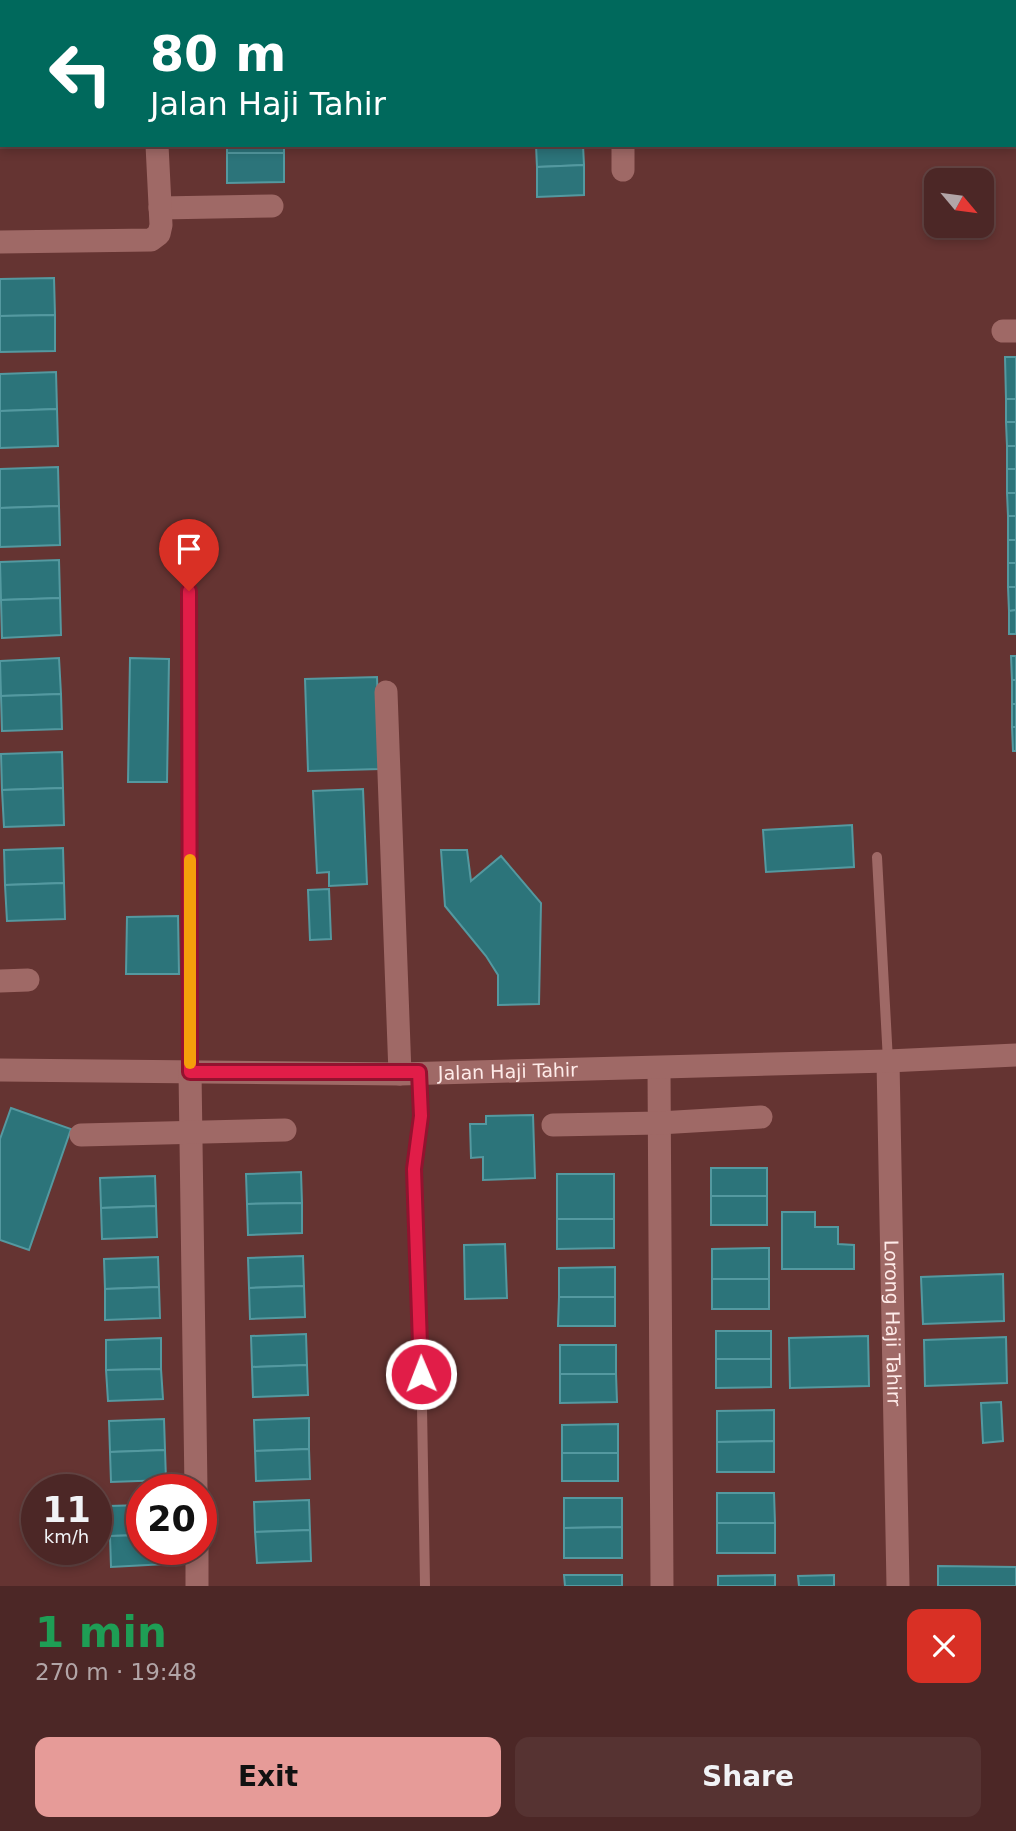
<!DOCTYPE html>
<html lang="en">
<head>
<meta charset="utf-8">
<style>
	:root { --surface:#4c2726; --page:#563332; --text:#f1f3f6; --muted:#b2a5a7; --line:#634443; --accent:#e69b98 }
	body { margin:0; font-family:"DejaVu Sans",sans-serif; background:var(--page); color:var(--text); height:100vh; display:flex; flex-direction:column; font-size:26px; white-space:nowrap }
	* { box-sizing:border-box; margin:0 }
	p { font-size:23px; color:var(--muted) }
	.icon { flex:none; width:38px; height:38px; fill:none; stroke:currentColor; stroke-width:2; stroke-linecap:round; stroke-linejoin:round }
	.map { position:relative; height:1586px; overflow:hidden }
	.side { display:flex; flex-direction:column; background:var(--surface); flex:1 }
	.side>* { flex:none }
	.top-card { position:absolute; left:0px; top:0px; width:1017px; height:147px; box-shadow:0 4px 10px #0003,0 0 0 2px var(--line); background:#00695c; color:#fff; overflow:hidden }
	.needle { width:46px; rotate:119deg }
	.controls { position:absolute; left:924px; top:168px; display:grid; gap:14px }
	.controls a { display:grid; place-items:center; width:70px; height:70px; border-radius:14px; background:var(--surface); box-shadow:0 4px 10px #0003,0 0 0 2px var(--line); font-size:35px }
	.speed { position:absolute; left:21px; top:1474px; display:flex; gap:14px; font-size:35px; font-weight:700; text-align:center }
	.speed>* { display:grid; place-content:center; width:91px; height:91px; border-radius:50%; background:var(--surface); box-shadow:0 4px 10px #0003,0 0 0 2px var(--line); line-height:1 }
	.speed small { font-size:18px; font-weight:400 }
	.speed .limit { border:10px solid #d22; background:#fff; color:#111 }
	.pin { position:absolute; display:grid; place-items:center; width:60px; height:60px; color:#fff; margin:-72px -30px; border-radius:50% 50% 50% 0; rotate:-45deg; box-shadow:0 0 7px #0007 }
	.pin .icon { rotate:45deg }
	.me { position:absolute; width:77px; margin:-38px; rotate:359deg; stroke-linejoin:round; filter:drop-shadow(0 0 5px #0008) }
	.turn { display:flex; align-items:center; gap:24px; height:147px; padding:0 35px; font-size:32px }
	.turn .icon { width:91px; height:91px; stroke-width:2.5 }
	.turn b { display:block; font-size:49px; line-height:60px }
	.round { display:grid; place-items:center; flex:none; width:74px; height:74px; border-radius:14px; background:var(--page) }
	.headline { display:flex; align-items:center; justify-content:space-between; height:119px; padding:0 35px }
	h1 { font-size:42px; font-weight:800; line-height:52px; color:#1e9e55 }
	.action { display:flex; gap:14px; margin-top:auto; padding:14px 35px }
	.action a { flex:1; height:80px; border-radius:14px; background:var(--accent); color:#111; font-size:28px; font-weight:800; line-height:80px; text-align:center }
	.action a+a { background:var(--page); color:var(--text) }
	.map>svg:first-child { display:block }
</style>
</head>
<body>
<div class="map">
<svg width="1016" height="1586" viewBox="0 0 1016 1586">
	<rect width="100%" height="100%" fill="#653432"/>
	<g fill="#2c747a" stroke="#5499a0" stroke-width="2">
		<polygon points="0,0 40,0 41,2 2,2 0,8"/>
		<rect x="68" y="0" width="59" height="2"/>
		<rect x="224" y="0" width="56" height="2"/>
		<rect x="694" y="0" width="57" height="2"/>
		<rect x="227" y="145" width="57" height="8"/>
		<polygon points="536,145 583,145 584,165 537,167"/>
		<polygon points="227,153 284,153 284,182 227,183"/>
		<polygon points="584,165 584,195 537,197 537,167"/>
		<polygon points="54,278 55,315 0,316 0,279"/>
		<polygon points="55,315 55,351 0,352 0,316"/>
		<polygon points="1005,357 1016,357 1016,399 1006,399"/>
		<polygon points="56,372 57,409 0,411 0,374"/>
		<rect x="1006" y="399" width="10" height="23"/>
		<polygon points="57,409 58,446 0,448 0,411"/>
		<polygon points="1006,422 1016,422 1016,446 1007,446"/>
		<rect x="1007" y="446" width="9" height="23"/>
		<polygon points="58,467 59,506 0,508 0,469"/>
		<rect x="1007" y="469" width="9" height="24"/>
		<polygon points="1007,493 1016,493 1016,516 1008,516"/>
		<polygon points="59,506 60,545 0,547 0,508"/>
		<rect x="1008" y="516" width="8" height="24"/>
		<rect x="1008" y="540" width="8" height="23"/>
		<polygon points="59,560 60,598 1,600 0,562"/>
		<rect x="1008" y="563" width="8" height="24"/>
		<polygon points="1008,587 1016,587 1016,610 1009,611"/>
		<polygon points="60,598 61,635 2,638 1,600"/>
		<polygon points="1016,610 1016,634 1009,634 1009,611"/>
		<polygon points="1011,656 1016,656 1016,680 1012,680"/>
		<polygon points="59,658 61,694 1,696 0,661"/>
		<polygon points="130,658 169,659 167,782 128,782"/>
		<polygon points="377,677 380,769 308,771 305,679"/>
		<rect x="1012" y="680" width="4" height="24"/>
		<polygon points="61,694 62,729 2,731 1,696"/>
		<rect x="1012" y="704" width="4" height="23"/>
		<polygon points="1012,727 1016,727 1016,751 1013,751"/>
		<polygon points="62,752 63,788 2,790 1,754"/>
		<polygon points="63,788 64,825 4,827 2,790"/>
		<polygon points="363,789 367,884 329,886 329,872 317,873 313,791"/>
		<polygon points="852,825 854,867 766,872 763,830"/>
		<polygon points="63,848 64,883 5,885 4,850"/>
		<polygon points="441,850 467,850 471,881 501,856 541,903 539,1004 498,1005 498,975 486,956 445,906"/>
		<polygon points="64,883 65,919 7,921 5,885"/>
		<polygon points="329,889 331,939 310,940 308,890"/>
		<polygon points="178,916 179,974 126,974 127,917"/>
		<polygon points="11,1108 71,1129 29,1250 0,1240 0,1139"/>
		<polygon points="533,1115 535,1178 483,1180 483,1157 471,1158 470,1124 486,1124 486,1116"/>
		<rect x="711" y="1168" width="56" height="28"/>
		<polygon points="301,1172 302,1203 247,1204 246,1174"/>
		<rect x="557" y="1174" width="57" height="45"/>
		<polygon points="155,1176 156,1206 101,1208 100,1178"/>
		<rect x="711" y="1196" width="56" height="29"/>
		<polygon points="302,1203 302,1233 248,1235 247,1204"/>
		<polygon points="156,1206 157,1237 102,1239 101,1208"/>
		<polygon points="782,1212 815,1212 815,1227 838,1227 838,1244 854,1245 854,1269 782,1269"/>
		<polygon points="557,1219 614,1219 614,1248 557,1249"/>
		<polygon points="505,1244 507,1298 465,1299 464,1245"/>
		<polygon points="769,1248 769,1279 712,1279 712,1249"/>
		<polygon points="303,1256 304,1286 249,1288 248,1258"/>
		<polygon points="158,1257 159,1287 105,1289 104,1259"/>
		<polygon points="615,1267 615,1297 559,1297 559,1268"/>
		<polygon points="1003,1274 1004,1321 923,1324 921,1277"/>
		<rect x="712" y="1279" width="57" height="30"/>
		<polygon points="304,1286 305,1317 250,1319 249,1288"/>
		<polygon points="159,1287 160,1318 105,1320 105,1289"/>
		<polygon points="559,1297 615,1297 615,1326 558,1326"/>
		<rect x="716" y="1331" width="55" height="28"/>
		<polygon points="306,1334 307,1365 252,1367 251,1336"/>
		<polygon points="868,1336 869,1386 790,1388 789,1338"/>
		<polygon points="1006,1337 1007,1383 925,1386 924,1340"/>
		<polygon points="161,1338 161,1369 106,1370 106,1340"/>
		<rect x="560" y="1345" width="56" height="29"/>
		<polygon points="716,1359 771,1359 771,1387 716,1388"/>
		<polygon points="307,1365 308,1395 253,1397 252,1367"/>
		<polygon points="161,1369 163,1399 108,1401 106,1370"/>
		<polygon points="560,1374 616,1374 617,1402 560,1403"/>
		<polygon points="1001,1402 1003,1441 983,1443 981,1403"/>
		<polygon points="774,1410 774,1441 717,1442 717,1411"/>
		<polygon points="309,1418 309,1449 255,1451 254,1420"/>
		<polygon points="164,1419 165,1450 110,1452 109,1421"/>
		<polygon points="618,1424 618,1453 562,1453 562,1425"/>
		<polygon points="774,1441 774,1472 717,1472 717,1442"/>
		<polygon points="309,1449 310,1479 256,1481 255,1451"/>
		<polygon points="165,1450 166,1480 111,1482 110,1452"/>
		<rect x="562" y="1453" width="56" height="28"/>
		<polygon points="717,1493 774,1493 775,1523 717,1523"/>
		<polygon points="564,1498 622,1498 622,1527 564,1528"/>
		<polygon points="309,1500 310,1530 255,1532 254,1502"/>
		<polygon points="142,1505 142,1535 110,1536 109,1506"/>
		<rect x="717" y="1523" width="58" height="30"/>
		<polygon points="622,1527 622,1558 564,1558 564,1528"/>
		<polygon points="310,1530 311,1561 257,1563 255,1532"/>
		<polygon points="142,1535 142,1549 165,1549 166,1564 111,1567 110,1536"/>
		<polygon points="938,1566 1016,1567 1016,1586 938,1586"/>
		<polygon points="564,1575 622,1575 622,1586 565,1586"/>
		<polygon points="775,1575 775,1586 718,1586 718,1576"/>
		<polygon points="834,1575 834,1586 799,1586 798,1576"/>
	</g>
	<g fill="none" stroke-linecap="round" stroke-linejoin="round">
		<g stroke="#9f6966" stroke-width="10">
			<polyline points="189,564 190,1072"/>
			<polyline points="877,857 888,1061"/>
			<polyline points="419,1072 421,1116 414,1169 421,1347 425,1586"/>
		</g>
		<g stroke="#9f6966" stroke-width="23">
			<polyline points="155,0 155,2"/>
			<polyline points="622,0 622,2"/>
			<polyline points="0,134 2,134"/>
			<polyline points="623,145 623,170"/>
			<polyline points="160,208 272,206"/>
			<polyline points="0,242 151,240 159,234 161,225 157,145"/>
			<polyline points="1003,331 1016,331"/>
			<polyline points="386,692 400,1074"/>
			<polyline points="0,981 28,980"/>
			<path id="s1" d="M888 1061 898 1586"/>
			<polyline points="659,1068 662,1586"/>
			<path id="s2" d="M0 1070 400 1074 888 1061 1016 1055"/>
			<polyline points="190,1072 196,1489"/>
			<polyline points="553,1125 659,1123 761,1117"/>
			<polyline points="81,1135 285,1130"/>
			<polyline points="197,1549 197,1586"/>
		</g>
	</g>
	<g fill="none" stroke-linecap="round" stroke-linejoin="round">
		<defs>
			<polyline id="route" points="189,591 190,1072 419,1072 421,1116 414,1169 421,1374"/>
		</defs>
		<use href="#route" stroke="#92132f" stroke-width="18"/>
		<use href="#route" stroke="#e11d48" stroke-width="12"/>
		<polyline stroke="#f59e0b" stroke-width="12" points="190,860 190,1063"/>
	</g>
	<g text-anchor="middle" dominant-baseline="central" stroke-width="6" stroke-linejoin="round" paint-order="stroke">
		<g font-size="19" fill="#feebe9" stroke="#5a2a28">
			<text stroke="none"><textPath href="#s2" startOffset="508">Jalan Haji Tahir</textPath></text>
			<text stroke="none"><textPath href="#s1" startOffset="262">Lorong Haji Tahirr</textPath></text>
		</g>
	</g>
</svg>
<div class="controls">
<a><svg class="needle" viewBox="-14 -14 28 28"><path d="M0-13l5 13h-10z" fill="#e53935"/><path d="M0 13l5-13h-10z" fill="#b2a5a7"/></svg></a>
</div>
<div class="speed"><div>11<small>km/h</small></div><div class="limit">20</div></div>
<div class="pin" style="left:189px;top:591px;background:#d93025"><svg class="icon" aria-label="arrive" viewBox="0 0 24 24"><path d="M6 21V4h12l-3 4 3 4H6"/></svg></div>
<svg class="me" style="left:421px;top:1374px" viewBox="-20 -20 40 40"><circle r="17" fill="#e11d48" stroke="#fff" stroke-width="3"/><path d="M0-11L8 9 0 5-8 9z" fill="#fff"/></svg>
<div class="top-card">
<div class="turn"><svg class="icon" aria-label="left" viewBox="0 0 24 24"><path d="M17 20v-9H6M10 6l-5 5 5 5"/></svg><div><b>80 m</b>Jalan Haji Tahir</div></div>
</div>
</div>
<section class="side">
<div class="headline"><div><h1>1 min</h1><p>270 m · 19:48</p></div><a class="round" style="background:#d93025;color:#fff"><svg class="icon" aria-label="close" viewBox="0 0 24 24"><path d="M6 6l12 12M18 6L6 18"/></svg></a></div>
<div class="action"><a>Exit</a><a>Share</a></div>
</section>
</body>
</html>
